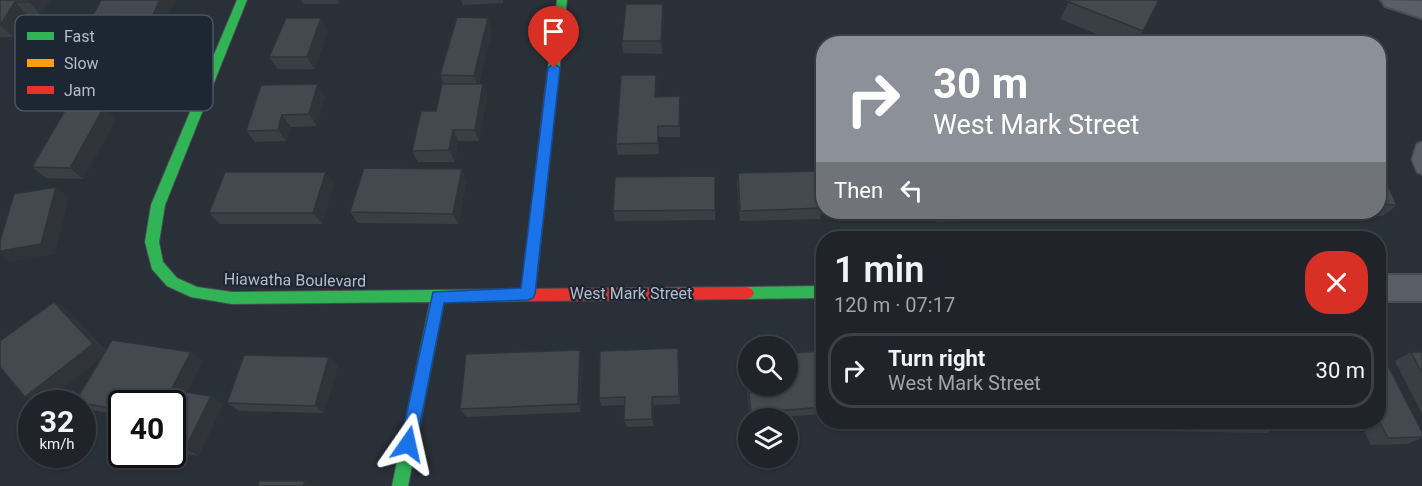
<!DOCTYPE html>
<html lang="en">
<head>
<meta charset="utf-8">
<style>
	:root { --surface:#20242a; --page:#2d3036; --text:#f1f3f6; --muted:#a2a4a8; --line:#3d4147 }
	body { margin:0; font-family:Roboto,sans-serif; background:var(--page); color:var(--text); height:100vh; display:flex; flex-direction:column; font-size:22px; white-space:nowrap }
	* { box-sizing:border-box; margin:0 }
	p { font-size:20px; color:var(--muted) }
	.icon { flex:none; width:33px; height:33px; fill:none; stroke:currentColor; stroke-width:2; stroke-linecap:round; stroke-linejoin:round }
	.map { position:relative; flex:1; overflow:hidden }
	.sheet { position:absolute; left:816px; top:231px; width:570px; height:198px; display:flex; flex-direction:column; background:var(--surface); border-radius:24px; box-shadow:0 2px 4px #0004,0 0 0 2px var(--line) }
	.sheet>* { flex:none }
	.guide { position:absolute; left:816px; top:36px; width:570px; height:183px; border-radius:24px; box-shadow:0 2px 4px #0004,0 0 0 2px var(--line); background:#8c9099; color:#fff; overflow:hidden }
	.buttons { position:absolute; left:738px; top:336px; display:grid; gap:12px }
	.buttons a { display:grid; place-items:center; width:60px; height:60px; border-radius:50%; background:var(--surface); box-shadow:0 2px 4px #0004,0 0 0 2px var(--line); font-size:30px }
	.speed { position:absolute; left:18px; top:390px; display:flex; gap:12px; font-size:30px; font-weight:700; text-align:center }
	.speed>* { display:grid; place-content:center; width:78px; height:78px; border-radius:50%; background:var(--surface); box-shadow:0 2px 4px #0004,0 0 0 2px var(--line); line-height:1 }
	.speed small { font-size:15px; font-weight:400 }
	.speed .limit { border:3px solid #111; border-radius:9px; background:#fff; color:#111 }
	.pin { position:absolute; display:grid; place-items:center; width:51px; height:51px; color:#fff; margin:-62px -26px; border-radius:50% 50% 50% 0; rotate:-45deg; box-shadow:0 0 6px #0007 }
	.pin .icon { rotate:45deg }
	.me { position:absolute; width:66px; margin:-33px; rotate:11deg; stroke-linejoin:round; filter:drop-shadow(0 0 4px #0008) }
	.turn { display:flex; align-items:center; gap:21px; height:126px; padding:0 18px; font-size:27px }
	.turn .icon { width:78px; height:78px; stroke-width:2.5 }
	.turn b { display:block; font-size:42px; line-height:51px }
	.then { display:flex; align-items:center; height:57px; padding:0 18px; background:#0003; gap:12px; font-size:22px }
	.round { display:grid; place-items:center; flex:none; width:63px; height:63px; border-radius:24px; background:var(--page) }
	.headline { display:flex; align-items:center; justify-content:space-between; height:102px; padding:0 18px }
	h1 { font-size:36px; font-weight:600; line-height:45px }
	ul { padding:0; list-style:none }
	li { display:flex; align-items:center; gap:18px; height:75px; margin:0 12px 9px; padding:0 6px; border:3px solid var(--line); border-radius:24px }
	li div { flex:1 }
	li b { display:block; font-size:22px }
	li em { font-style:normal }
	.map>svg:first-child { display:block }
</style>
</head>
<body>
<div class="map">
<svg width="1422" height="486" viewBox="0 0 1422 486">
	<rect width="100%" height="100%" fill="#2a3038"/>
	<g fill="none" stroke-linecap="round" stroke-linejoin="round">
		<defs>
			<polygon id="lane" points="1422,142 1422,174 1417,172 1412,159 1417,144"/>
			<g id="street">
				<polygon points="1381,0 1422,1 1422,18 1385,6"/>
				<rect x="1378" y="275" width="44" height="26"/>
			</g>
			<g id="fast">
				<polygon points="237,0 247,0 165,205 159,242 163,262 177,278 197,287 232,292 524,289 529,291 531,295 529,299 524,301 444,302 408,486 392,486 430,302 232,304 191,297 167,286 152,269 145,242 151,205"/>
				<polygon points="557,0 567,0 556,100 550,105 544,100"/>
				<polygon points="824,286 824,298 747,299 742,297 740,293 742,289 747,287"/>
			</g>
			<polygon id="slow" points="550,95 556,100 535,294 533,298 528,300 523,298 521,294 544,100"/>
			<polygon id="jam" points="747,287 752,289 754,293 752,297 747,299 524,301 519,299 517,295 519,291 524,289"/>
		</defs>
		<use href="#lane" stroke="#484c53" stroke-width="3"/>
		<use href="#street" stroke="#484c53" stroke-width="4"/>
		<use href="#fast" stroke="#484c53" stroke-width="2"/>
		<use href="#slow" stroke="#484c53" stroke-width="2"/>
		<use href="#jam" stroke="#484c53" stroke-width="2"/>
		<use href="#lane" fill="#5a5e66" fill-rule="evenodd"/>
		<use href="#street" fill="#5a5e66" fill-rule="evenodd"/>
		<use href="#fast" fill="#30b455" fill-rule="evenodd"/>
		<use href="#slow" fill="#ff9f0a" fill-rule="evenodd"/>
		<use href="#jam" fill="#e5322d" fill-rule="evenodd"/>
	</g>
	<g fill="#3a3f45">
		<polygon points="0,0 50,0 41,15 27,15 13,37 0,37"/>
		<polygon points="101,0 175,0 158,37 152,37 157,43 136,86 100,86 88,74 117,31 115,28 104,28 93,15"/>
		<polygon points="301,0 339,0 338,4 303,4"/>
		<polygon points="461,0 503,0 503,3 463,5"/>
		<polygon points="1066,0 1159,0 1143,31 1135,44 1121,44 1060,19 1069,1"/>
		<polygon points="664,17 662,54 623,53 622,41"/>
		<polygon points="492,30 479,84 483,84 487,96 479,141 458,141 455,162 418,162 412,151 436,111 444,84 440,75"/>
		<polygon points="328,31 314,69 278,69 269,57"/>
		<polygon points="657,87 656,97 680,96 680,137 659,137 659,154 618,155 616,144"/>
		<polygon points="325,96 317,126 291,127 286,141 255,142 246,131"/>
		<polygon points="116,119 83,179 46,178 32,167"/>
		<polygon points="1378,165 1397,205 1383,216 1320,213 1319,212 1378,212"/>
		<polygon points="738,173 822,208 820,219 740,221 737,184"/>
		<polygon points="715,176 715,220 615,221 613,211"/>
		<polygon points="467,180 458,224 358,223 350,212"/>
		<polygon points="334,183 322,224 220,224 209,213"/>
		<polygon points="832,212 921,212 918,218 833,216"/>
		<polygon points="933,212 1034,212 1029,219 936,222"/>
		<polygon points="1046,212 1081,212 1078,216 1047,216"/>
		<polygon points="1131,212 1207,212 1202,217 1133,218"/>
		<polygon points="1263,212 1310,212 1305,216 1266,216"/>
		<polygon points="54,302 68,311 106,351 203,361 186,392 211,396 223,404 198,456 172,451 172,404 122,404 122,415 90,410 82,406 82,404 78,404 75,402 102,357 42,404 39,404"/>
		<polygon points="678,348 680,404 654,405 654,426 627,427 624,420 625,405 602,406 599,398"/>
		<polygon points="580,350 583,358 581,412 466,417 460,409"/>
		<polygon points="1378,350 1422,432 1422,438 1407,444 1371,445 1360,422 1378,422"/>
		<polygon points="824,351 824,414 767,418 750,418 744,365 745,356"/>
		<polygon points="1411,352 1422,352 1422,414 1395,361"/>
		<polygon points="329,357 338,365 324,413 239,411 227,403"/>
		<polygon points="865,422 950,422 865,425"/>
		<polygon points="1003,422 1093,422 1090,424 1003,423"/>
		<polygon points="1136,422 1280,422 1281,426 1268,433 1139,431"/>
	</g>
	<g fill="#303338">
		<polygon points="30,0 50,0 41,15 29,2"/>
		<polygon points="160,0 175,0 158,37 148,25"/>
		<polygon points="15,2 27,15 13,37 0,25"/>
		<polygon points="663,4 664,17 662,54 661,41"/>
		<polygon points="321,18 328,31 314,69 307,57"/>
		<polygon points="488,18 492,30 478,88 474,76"/>
		<polygon points="147,30 157,43 136,86 125,74"/>
		<polygon points="656,75 657,87 656,109 655,97"/>
		<polygon points="318,84 325,96 317,126 309,114"/>
		<polygon points="483,84 487,96 479,141 475,130"/>
		<polygon points="104,107 116,119 83,179 70,168"/>
		<polygon points="282,115 291,127 286,141 278,130"/>
		<polygon points="658,126 659,137 659,154 658,143"/>
		<polygon points="453,130 458,141 455,162 449,150"/>
		<polygon points="462,169 467,180 458,224 453,214"/>
		<polygon points="326,172 334,183 322,224 313,213"/>
		<polygon points="56,187 69,198 55,254 12,262 0,254 0,251"/>
		<polygon points="54,302 68,311 107,353 42,404 39,404 25,397"/>
		<polygon points="580,350 583,358 581,412 578,404"/>
		<polygon points="191,352 203,361 184,398 171,390"/>
		<polygon points="329,357 338,365 324,413 315,406"/>
		<polygon points="211,396 223,404 198,456 185,449"/>
		<polygon points="652,397 654,405 654,426 652,419"/>
		<polygon points="305,481 314,486 303,486"/>
	</g>
	<g fill="#444950" stroke="#303338" stroke-width="1.5">
		<polygon points="0,0 30,0 29,2 15,2 0,25"/>
		<polygon points="101,0 160,0 148,25 112,25 118,15 93,15"/>
		<polygon points="1070,0 1159,0 1143,31 1069,2"/>
		<polygon points="626,4 663,4 661,41 622,41"/>
		<polygon points="457,17 488,18 474,76 440,75"/>
		<polygon points="286,18 321,18 307,57 269,57"/>
		<polygon points="621,75 656,75 655,97 680,96 679,126 658,126 658,143 616,144"/>
		<polygon points="318,84 309,114 282,115 278,130 246,131 261,85"/>
		<polygon points="442,84 483,84 475,130 453,130 449,150 412,151 421,111 436,111"/>
		<polygon points="67,107 104,107 70,168 32,167"/>
		<polygon points="1378,165 1397,205 1378,204"/>
		<polygon points="364,168 462,169 453,214 350,212"/>
		<polygon points="818,171 822,208 740,211 738,173"/>
		<polygon points="225,172 326,172 313,213 209,213"/>
		<polygon points="715,176 715,210 613,211 615,177"/>
		<polygon points="56,187 41,244 0,251 0,241 14,194"/>
		<polygon points="54,302 93,344 25,397 0,367 0,341"/>
		<polygon points="112,340 191,352 171,390 211,396 185,449 172,447 172,404 122,404 122,410 75,402"/>
		<polygon points="678,348 679,396 652,397 652,419 624,420 625,397 599,398 600,351"/>
		<polygon points="580,350 578,404 460,409 466,354"/>
		<polygon points="1378,350 1380,350 1422,432 1422,437 1388,438 1378,419"/>
		<polygon points="824,351 824,407 751,413 745,356 748,356 748,386 788,386 788,353"/>
		<polygon points="1411,352 1422,352 1422,373"/>
		<polygon points="244,355 329,357 315,406 227,403"/>
		<polygon points="1149,422 1280,422 1281,426 1150,424"/>
		<polygon points="122,427 122,439 116,438"/>
		<polygon points="259,481 305,481 303,486 258,486"/>
	</g>
	<polygon fill="#1a73e8" stroke="#114b97" stroke-width="1.5" points="554,63 560,68 535,294 533,298 528,300 444,303 416,444 414,449 408,452 403,449 400,444 433,292 521,288 548,68"/>
	<g text-anchor="middle" dominant-baseline="central" stroke-width="4.5" stroke-linejoin="round" paint-order="stroke">
		<g font-size="16" fill="#b4bcc9" stroke="#1d2633">
			<text transform="translate(295 280) rotate(1)">Hiawatha Boulevard</text>
			<text x="631" y="293">West Mark Street</text>
		</g>
	</g>
	<rect x="15" y="15" width="198" height="96" rx="9" fill="#1d2633" stroke="#4a5360" stroke-width="1.5"/>
	<rect x="27" y="32" width="27" height="8" fill="#30b455"/>
	<rect x="27" y="59" width="27" height="8" fill="#ff9f0a"/>
	<rect x="27" y="86" width="27" height="8" fill="#e5322d"/>
	<g font-size="16" fill="#b4bcc9">
		<text x="64" y="42">Fast</text>
		<text x="64" y="69">Slow</text>
		<text x="64" y="96">Jam</text>
	</g>
</svg>
<div class="buttons">
<a><svg class="icon" aria-label="search" viewBox="0 0 24 24"><circle cx="10" cy="10" r="6"/><path d="M15 15l6 6"/></svg></a>
<a><svg class="icon" aria-label="layers" viewBox="0 0 24 24"><path d="M12 4l9 5-9 5-9-5zM3 14l9 5 9-5"/></svg></a>
</div>
<div class="speed"><div>32<small>km/h</small></div><div class="limit">40</div></div>
<div class="pin" style="left:554px;top:68px;background:#d93025"><svg class="icon" aria-label="arrive" viewBox="0 0 24 24"><path d="M6 21V4h12l-3 4 3 4H6"/></svg></div>
<svg class="me" style="left:408px;top:444px" viewBox="-20 -20 40 40"><path d="M0-17L14 15 0 8-14 15z" fill="#1a73e8" stroke="#fff" stroke-width="4"/></svg>
<div class="guide">
<div class="turn"><svg class="icon" aria-label="right" viewBox="0 0 24 24"><path d="M7 20v-9h11M14 6l5 5-5 5"/></svg><div><b>30 m</b>West Mark Street</div></div>
<div class="then">Then<svg class="icon" aria-label="left" viewBox="0 0 24 24"><path d="M17 20v-9H6M10 6l-5 5 5 5"/></svg></div>
</div>
<section class="sheet">
<div class="headline"><div><h1>1 min</h1><p>120 m · 07:17</p></div><a class="round" style="background:#d93025;color:#fff"><svg class="icon" aria-label="close" viewBox="0 0 24 24"><path d="M6 6l12 12M18 6L6 18"/></svg></a></div>
<ul>
<li><svg class="icon" aria-label="right" viewBox="0 0 24 24"><path d="M7 20v-9h11M14 6l5 5-5 5"/></svg><div><b>Turn right</b><p>West Mark Street</p></div><em>30 m</em></li>
</ul>
</section>
</div>
</body>
</html>
